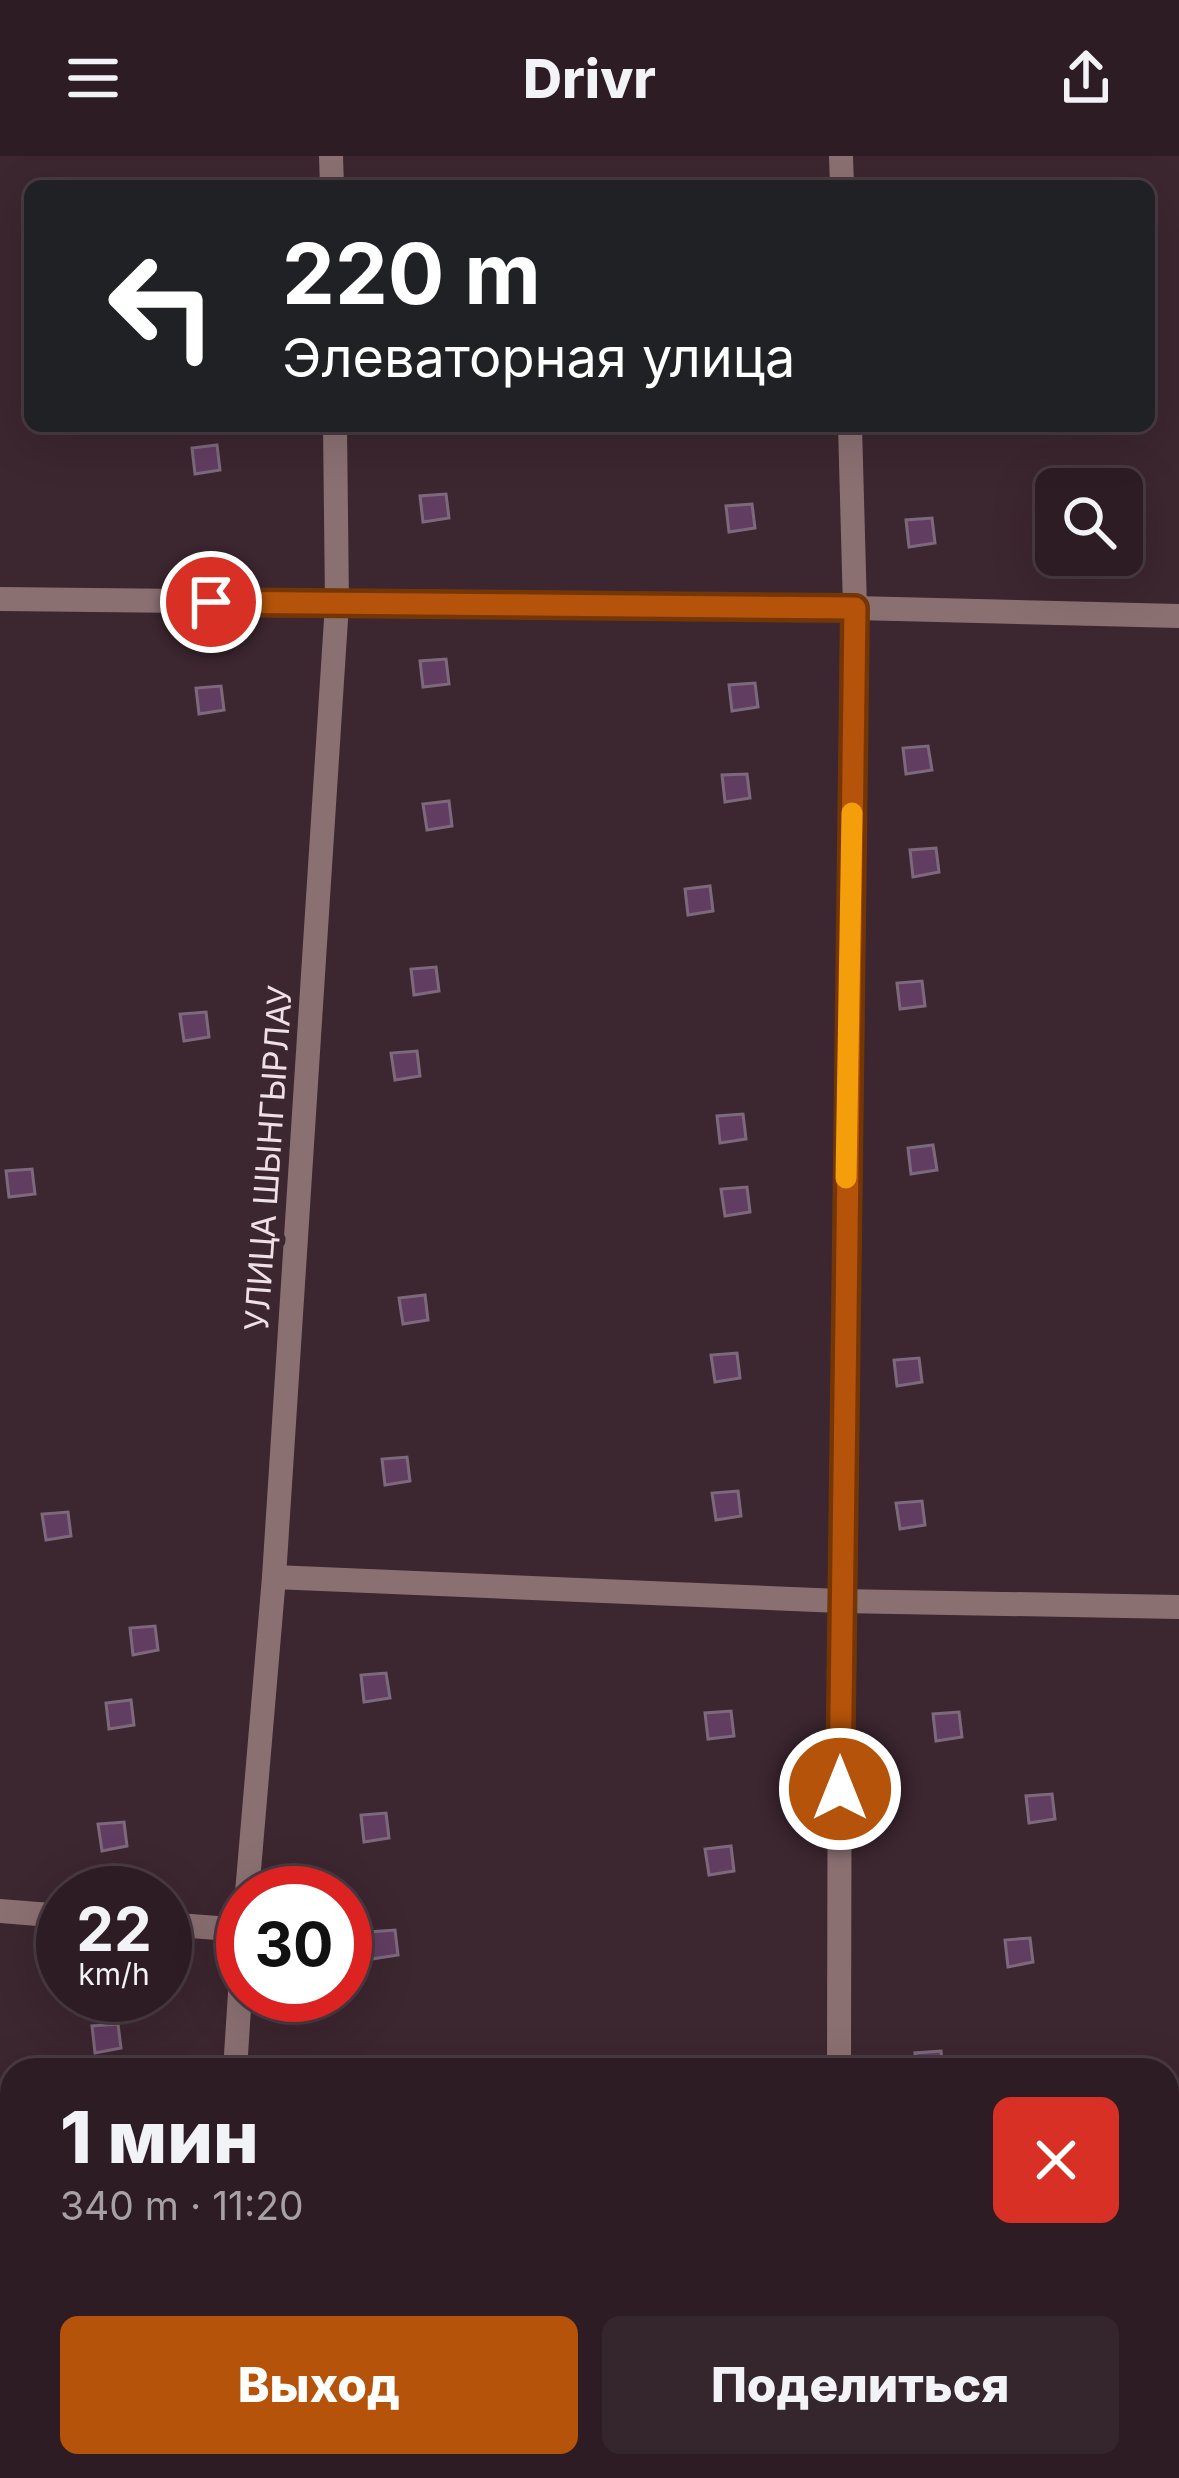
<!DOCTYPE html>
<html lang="ru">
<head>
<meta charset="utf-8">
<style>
	:root { --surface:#2d1c24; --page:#35252c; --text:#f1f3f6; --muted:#a7a1a6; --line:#483a41; --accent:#b45309 }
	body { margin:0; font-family:Inter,sans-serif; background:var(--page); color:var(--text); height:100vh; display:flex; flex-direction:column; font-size:45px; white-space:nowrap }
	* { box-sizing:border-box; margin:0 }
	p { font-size:39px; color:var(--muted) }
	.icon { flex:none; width:66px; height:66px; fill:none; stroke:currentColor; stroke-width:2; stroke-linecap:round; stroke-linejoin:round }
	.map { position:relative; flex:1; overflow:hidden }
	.sheet { position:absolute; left:0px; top:1902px; width:1179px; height:420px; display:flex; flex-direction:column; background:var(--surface); border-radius:36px 36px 0 0; box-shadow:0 12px 48px #0002,0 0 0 3px var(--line) }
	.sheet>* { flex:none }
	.top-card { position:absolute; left:24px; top:24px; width:1131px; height:252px; border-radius:18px; box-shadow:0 12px 48px #0002,0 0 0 3px var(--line); background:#202124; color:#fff; overflow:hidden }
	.controls { position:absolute; left:1035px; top:312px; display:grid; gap:24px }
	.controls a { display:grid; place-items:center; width:108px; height:108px; border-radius:18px; background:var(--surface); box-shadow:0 12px 48px #0002,0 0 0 3px var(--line); font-size:60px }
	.speed { position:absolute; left:36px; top:1710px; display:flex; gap:24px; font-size:60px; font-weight:700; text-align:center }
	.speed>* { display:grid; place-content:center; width:156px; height:156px; border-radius:50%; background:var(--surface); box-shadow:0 12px 48px #0002,0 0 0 3px var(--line); line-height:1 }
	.speed small { font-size:30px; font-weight:400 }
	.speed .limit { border:18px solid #d22; background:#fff; color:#111 }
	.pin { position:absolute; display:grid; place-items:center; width:102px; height:102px; color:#fff; margin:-51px; border:6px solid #fff; border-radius:50%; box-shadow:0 3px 12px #0007 }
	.me { position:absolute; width:132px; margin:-66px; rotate:0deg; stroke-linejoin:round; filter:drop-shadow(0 0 9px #0008) }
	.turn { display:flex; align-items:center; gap:42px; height:252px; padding:0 60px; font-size:54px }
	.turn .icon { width:156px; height:156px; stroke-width:2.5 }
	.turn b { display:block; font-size:84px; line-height:102px }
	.round { display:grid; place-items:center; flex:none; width:126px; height:126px; border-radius:18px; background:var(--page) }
	.head { display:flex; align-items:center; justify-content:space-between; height:204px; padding:0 60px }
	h1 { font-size:72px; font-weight:800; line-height:90px }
	.action { display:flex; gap:24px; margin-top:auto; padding:24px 60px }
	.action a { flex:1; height:138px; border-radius:18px; background:var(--accent); color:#fff; font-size:48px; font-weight:800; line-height:138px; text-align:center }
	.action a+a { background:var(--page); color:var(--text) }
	header { display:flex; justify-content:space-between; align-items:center; height:156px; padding:0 60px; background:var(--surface); font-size:54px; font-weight:800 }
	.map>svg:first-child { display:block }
</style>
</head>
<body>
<header><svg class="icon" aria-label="menu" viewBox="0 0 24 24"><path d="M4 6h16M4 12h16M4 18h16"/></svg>Drivr<svg class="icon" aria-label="share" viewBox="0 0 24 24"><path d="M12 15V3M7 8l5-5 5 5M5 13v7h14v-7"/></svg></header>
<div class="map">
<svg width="1179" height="2322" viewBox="0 0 1179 2322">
	<rect width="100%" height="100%" fill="#3c2630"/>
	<g fill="#623d62" stroke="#7c697b" stroke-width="3">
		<polygon points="217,289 220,314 195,318 192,292"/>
		<polygon points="446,338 449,362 423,366 420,340"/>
		<polygon points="752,348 755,372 729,376 726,350"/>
		<polygon points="932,362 935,387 909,391 906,364"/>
		<polygon points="446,503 449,528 423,531 420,505"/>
		<polygon points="755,527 758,551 732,555 729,529"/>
		<polygon points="221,530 224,554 199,558 196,532"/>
		<polygon points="928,590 932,614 906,618 903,592"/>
		<polygon points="747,618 750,642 725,646 722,619"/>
		<polygon points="449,645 452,670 427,674 423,648"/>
		<polygon points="936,692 939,716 913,721 910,694"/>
		<polygon points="710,730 713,755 688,759 685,733"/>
		<polygon points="436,811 439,835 414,839 411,813"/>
		<polygon points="922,825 925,850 900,853 897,827"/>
		<polygon points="206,856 209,881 184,885 180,858"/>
		<polygon points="417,895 420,920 395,924 391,897"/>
		<polygon points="743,958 746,983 720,987 717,960"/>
		<polygon points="933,989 937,1014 911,1018 908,992"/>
		<polygon points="32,1013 35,1038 9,1041 6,1015"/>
		<polygon points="747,1031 750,1056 725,1060 721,1033"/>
		<polygon points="425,1139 428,1164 403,1168 399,1142"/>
		<polygon points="737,1197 740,1222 715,1226 711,1199"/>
		<polygon points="919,1202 922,1226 897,1230 894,1204"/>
		<polygon points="407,1301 410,1325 385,1329 382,1303"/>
		<polygon points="738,1335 741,1360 716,1364 712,1337"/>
		<polygon points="922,1345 925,1369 900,1373 896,1347"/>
		<polygon points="68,1356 71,1380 46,1384 42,1358"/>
		<polygon points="155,1470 158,1494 133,1499 130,1472"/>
		<polygon points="386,1517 390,1542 364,1546 361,1519"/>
		<polygon points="131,1544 134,1569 109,1573 106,1547"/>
		<polygon points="731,1555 734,1580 708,1583 705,1557"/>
		<polygon points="959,1556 962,1581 936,1585 933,1558"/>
		<polygon points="1052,1638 1055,1663 1029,1667 1026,1640"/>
		<polygon points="386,1657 389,1682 364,1686 361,1659"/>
		<polygon points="124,1666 127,1690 102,1695 98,1668"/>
		<polygon points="731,1690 734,1715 709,1719 705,1693"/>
		<polygon points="395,1774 398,1799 372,1803 369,1776"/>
		<polygon points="1030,1782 1033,1806 1008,1811 1005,1784"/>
		<polygon points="118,1868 121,1892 95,1897 92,1870"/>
		<polygon points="941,1895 943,1914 917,1914 915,1897"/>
	</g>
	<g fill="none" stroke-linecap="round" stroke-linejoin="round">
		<g stroke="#8b7072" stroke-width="24">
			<polyline points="331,0 332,30"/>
			<polyline points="841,0 842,30"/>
			<polyline points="0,443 855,452 1179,460"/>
			<polyline points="274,1421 840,1445 1179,1451"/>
			<polyline points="247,1737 274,1421 337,448 335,270"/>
			<polyline points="0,1755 63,1760"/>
			<polyline points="165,1768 243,1774"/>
			<polyline points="235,1914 243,1791"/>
			<polyline points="839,1914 840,1445 855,452 850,270"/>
			<polyline points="839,2310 839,2322"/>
			<polyline points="869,2310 1048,2322"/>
			<polyline points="210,2322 210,2310"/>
		</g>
	</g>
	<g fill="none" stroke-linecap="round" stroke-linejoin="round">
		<defs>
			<polyline id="route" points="211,446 855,452 840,1633"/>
		</defs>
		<use href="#route" stroke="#753606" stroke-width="30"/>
		<use href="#route" stroke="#b45309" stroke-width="21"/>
		<polyline stroke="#f59e0b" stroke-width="21" points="846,1022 852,657"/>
	</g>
	<g text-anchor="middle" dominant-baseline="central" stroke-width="12" stroke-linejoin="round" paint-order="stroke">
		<g font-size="33" fill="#efe0e6" stroke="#3c2630">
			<text transform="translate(268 1002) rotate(-86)">УЛИЦА ШЫНГЫРЛАУ</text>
		</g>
	</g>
</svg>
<div class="controls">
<a><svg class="icon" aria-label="search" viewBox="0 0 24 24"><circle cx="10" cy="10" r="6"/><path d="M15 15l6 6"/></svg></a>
</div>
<div class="speed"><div>22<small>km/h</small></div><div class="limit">30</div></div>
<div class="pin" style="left:211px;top:446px;background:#d93025"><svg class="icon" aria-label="arrive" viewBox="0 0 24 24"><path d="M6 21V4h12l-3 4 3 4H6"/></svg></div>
<svg class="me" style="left:840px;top:1633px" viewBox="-20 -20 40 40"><circle r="17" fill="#b45309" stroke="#fff" stroke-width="3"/><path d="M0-11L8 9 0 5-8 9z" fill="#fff"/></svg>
<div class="top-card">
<div class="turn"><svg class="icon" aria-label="left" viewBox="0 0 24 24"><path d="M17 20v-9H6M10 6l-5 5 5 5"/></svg><div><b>220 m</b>Элеваторная улица</div></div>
</div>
<section class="sheet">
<div class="head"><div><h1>1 мин</h1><p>340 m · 11:20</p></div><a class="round" style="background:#d93025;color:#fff"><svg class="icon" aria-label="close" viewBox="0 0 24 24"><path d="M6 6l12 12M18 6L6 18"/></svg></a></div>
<div class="action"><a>Выход</a><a>Поделиться</a></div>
</section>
</div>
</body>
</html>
